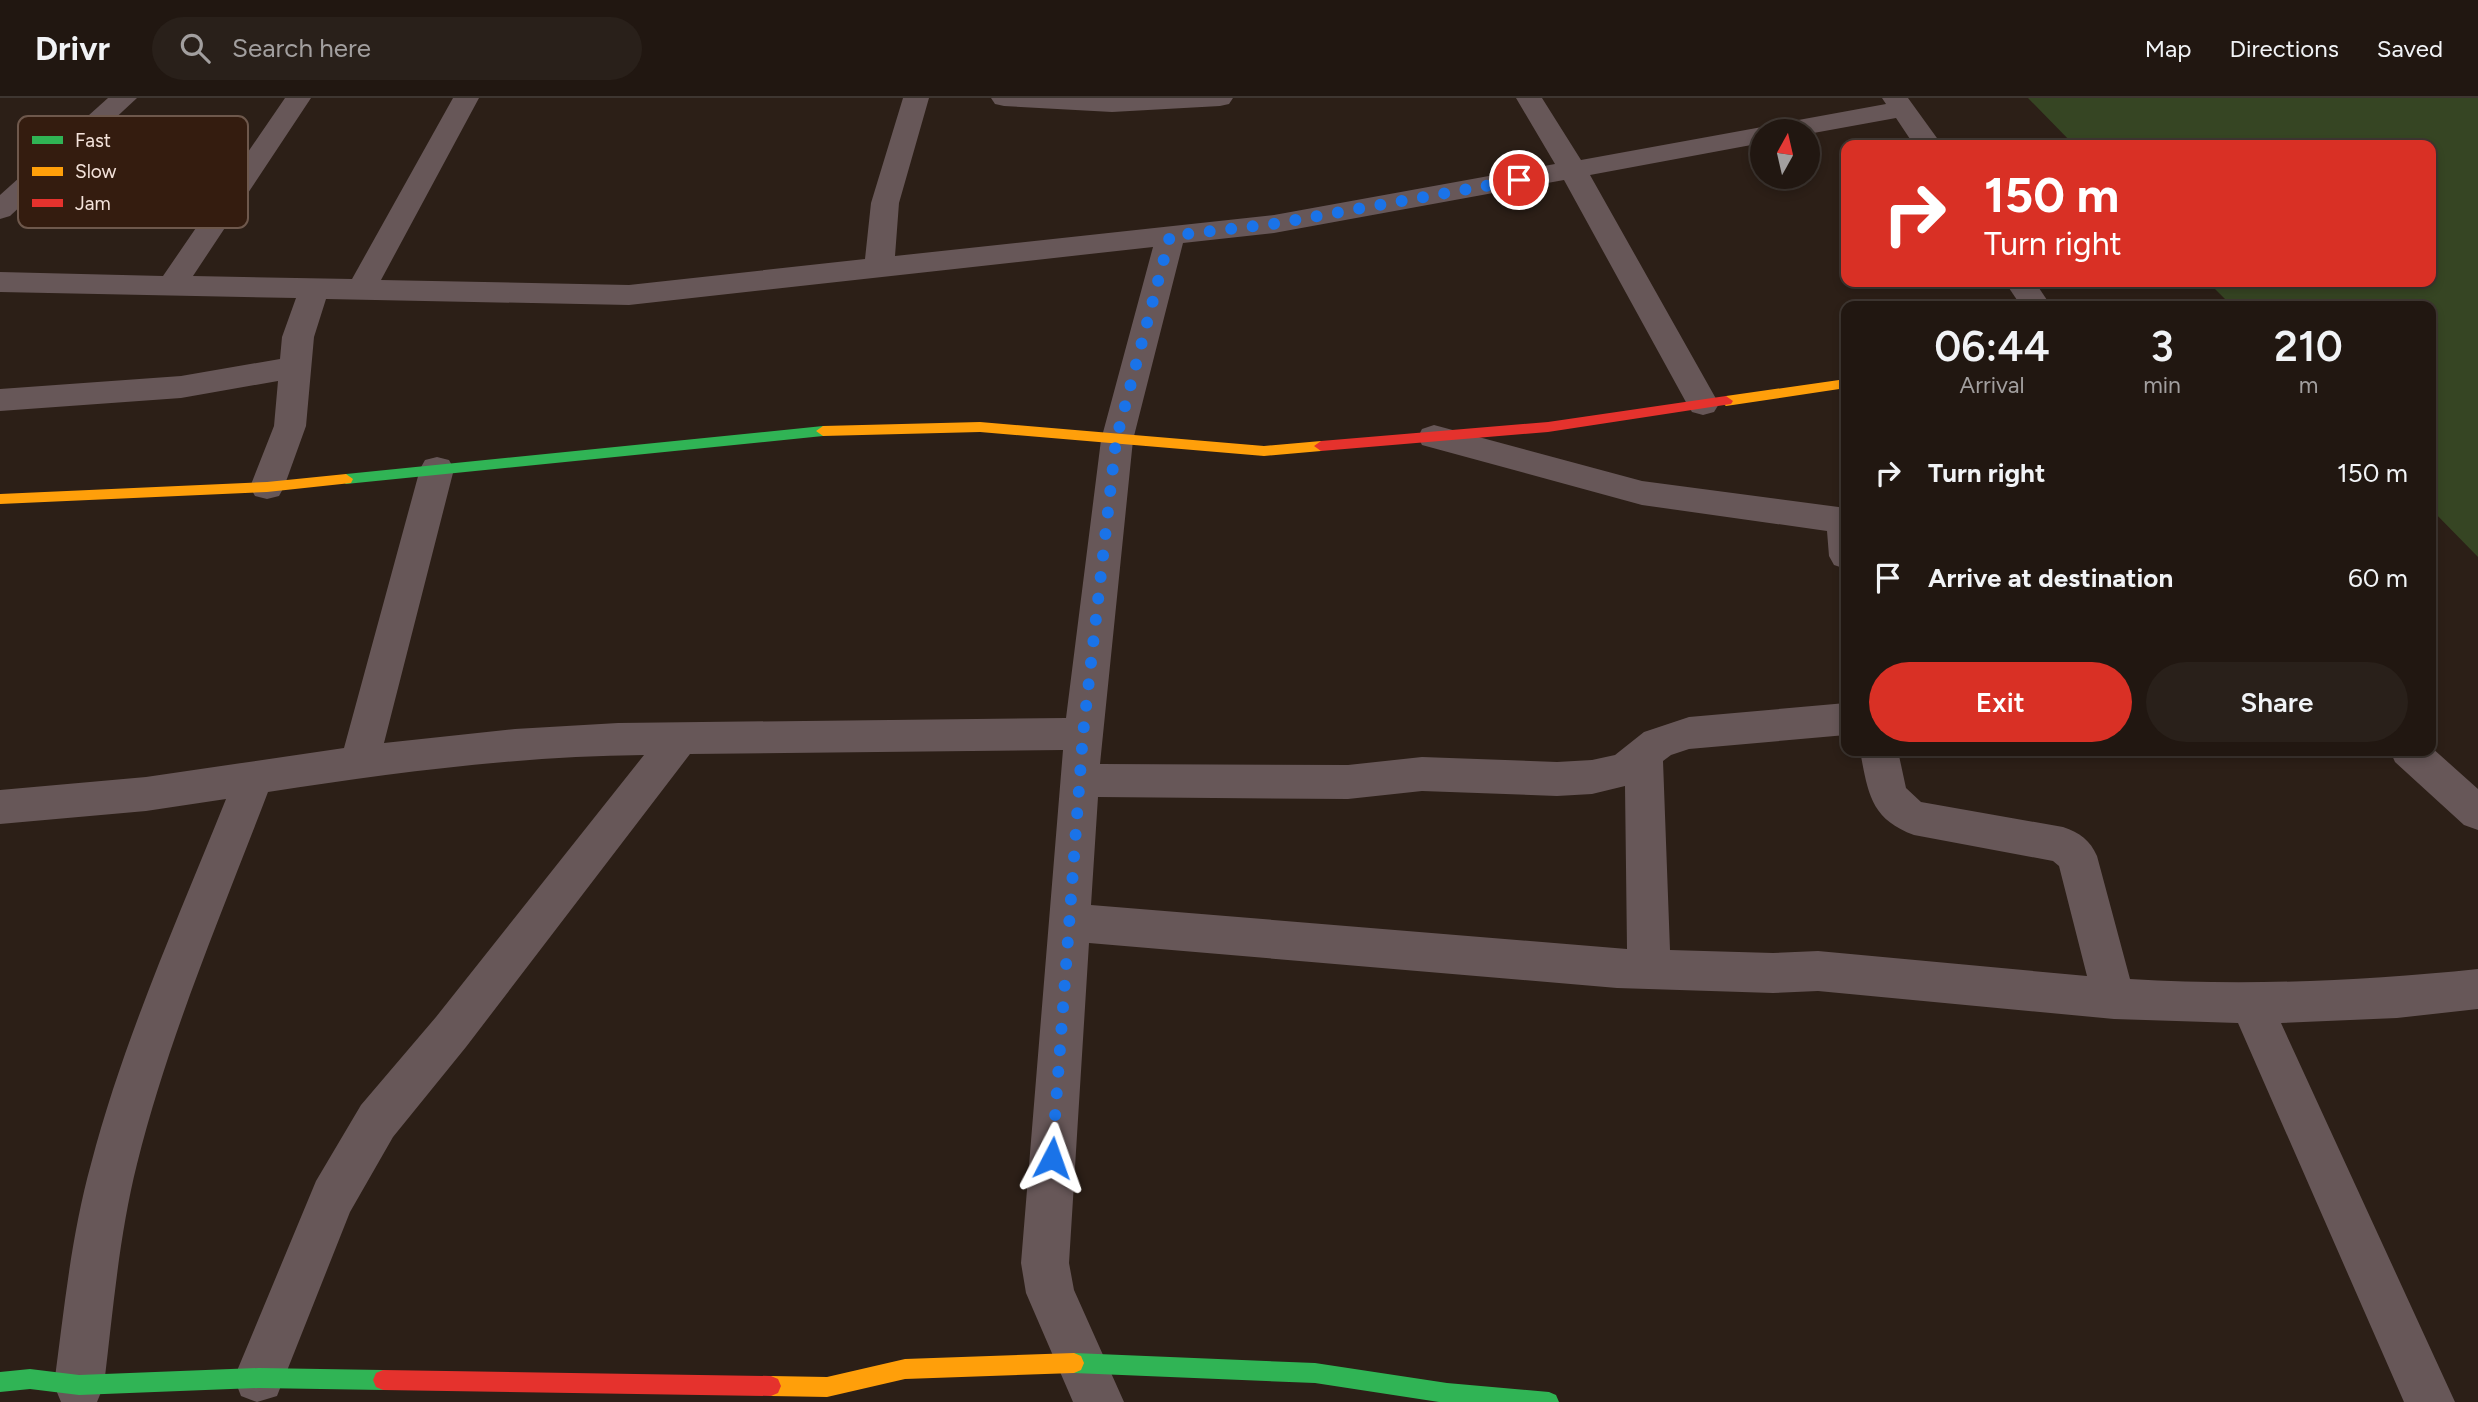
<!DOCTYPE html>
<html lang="en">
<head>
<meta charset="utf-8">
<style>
	:root { --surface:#211711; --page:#29201a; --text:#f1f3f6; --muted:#a29f9f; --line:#3e3631; --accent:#d93025 }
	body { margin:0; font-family:Figtree,sans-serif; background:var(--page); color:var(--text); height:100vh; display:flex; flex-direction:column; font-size:26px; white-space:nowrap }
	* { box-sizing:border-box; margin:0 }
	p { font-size:23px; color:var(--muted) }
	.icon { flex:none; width:38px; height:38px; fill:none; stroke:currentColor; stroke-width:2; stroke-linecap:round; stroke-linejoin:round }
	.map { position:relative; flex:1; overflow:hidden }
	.drawer { position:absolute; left:1841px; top:203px; width:595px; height:455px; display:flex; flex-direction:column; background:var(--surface); border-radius:14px; box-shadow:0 4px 10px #0003,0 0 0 2px var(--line) }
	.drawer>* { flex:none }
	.top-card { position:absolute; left:1841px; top:42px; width:595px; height:147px; border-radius:14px; box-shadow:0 4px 10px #0003,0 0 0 2px var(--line); background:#d93025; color:#fff; overflow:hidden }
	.needle { width:46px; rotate:8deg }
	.tools { position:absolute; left:1750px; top:21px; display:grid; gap:14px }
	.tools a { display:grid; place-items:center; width:70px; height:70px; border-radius:50%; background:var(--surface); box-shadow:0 4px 10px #0003,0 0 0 2px var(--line); font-size:35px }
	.pin { position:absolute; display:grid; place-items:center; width:60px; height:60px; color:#fff; margin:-30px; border:4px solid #fff; border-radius:50%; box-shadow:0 2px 7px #0007 }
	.me { position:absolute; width:77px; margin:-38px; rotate:4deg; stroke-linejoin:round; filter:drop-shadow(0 0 5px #0008) }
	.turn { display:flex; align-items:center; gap:24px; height:147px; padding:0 28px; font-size:32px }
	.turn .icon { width:91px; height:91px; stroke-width:2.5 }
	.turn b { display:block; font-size:49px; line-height:60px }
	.eta { display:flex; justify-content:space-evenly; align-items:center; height:119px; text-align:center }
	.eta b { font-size:42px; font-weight:600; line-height:49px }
	.button { display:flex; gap:14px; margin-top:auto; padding:14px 28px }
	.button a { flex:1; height:80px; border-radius:42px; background:var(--accent); color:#fff; font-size:28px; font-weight:600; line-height:80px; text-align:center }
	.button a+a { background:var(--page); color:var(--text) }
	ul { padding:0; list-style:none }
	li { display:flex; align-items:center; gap:21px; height:105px; padding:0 28px }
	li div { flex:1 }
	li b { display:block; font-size:26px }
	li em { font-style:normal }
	header { display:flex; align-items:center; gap:42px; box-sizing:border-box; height:98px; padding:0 35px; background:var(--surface); border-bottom:2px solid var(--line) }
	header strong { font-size:33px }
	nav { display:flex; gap:38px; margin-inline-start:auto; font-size:24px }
	.search { width:490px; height:63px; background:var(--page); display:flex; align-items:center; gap:18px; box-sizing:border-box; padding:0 24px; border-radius:38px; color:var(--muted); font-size:26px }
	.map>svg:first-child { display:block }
</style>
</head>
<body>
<header>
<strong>Drivr</strong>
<div class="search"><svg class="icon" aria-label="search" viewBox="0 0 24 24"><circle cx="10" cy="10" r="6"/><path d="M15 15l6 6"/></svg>Search here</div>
<nav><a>Map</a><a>Directions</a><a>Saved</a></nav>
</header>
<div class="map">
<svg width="2478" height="1304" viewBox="0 0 2478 1304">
	<rect width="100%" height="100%" fill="#2c1f17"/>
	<polygon fill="#364523" points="2028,0 2478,0 2478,459 2431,411 2431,208 2232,208 2208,184 2431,184 2431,47 2074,47"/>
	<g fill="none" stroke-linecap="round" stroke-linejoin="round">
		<g fill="#675758" fill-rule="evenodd">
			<polygon points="108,0 137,0 10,118 0,121 0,97"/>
			<path d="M285 0H311L193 178 352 181 453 0H479L381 182 629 187 865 161 871 105 903 0H929L899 105 895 158 1274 117 1555 66 1516 0H1542L1581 62 1762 29 1770 31 1772 27 1782 25 1886 6 1882 0H1908L1942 47H1914L1896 20 1808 36V33H1762V45L1590 77 1719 306 1714 314 1703 317 1692 314 1687 306 1564 82 1274 135 1183 145 1133 342 1100 666 1348 667 1422 659 1557 664 1592 662 1615 657 1644 634 1689 619 1846 605V637L1689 651 1671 657 1663 663 1670 852 1773 855 1818 853 2087 878 2059 768 2053 763 1914 737C1870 721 1868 694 1860 653H1898L1906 690 1921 704 2063 729C2080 735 2090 742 2097 758L2130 881C2247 888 2362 883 2478 871V911L2397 920 2281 925 2455 1304H2404L2238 925 2114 921 1818 893 1773 895 1617 890 1089 845 1069 1165 1074 1192 1124 1304H1073L1026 1195 1021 1165 1063 652 690 656 466 949 393 1039 350 1114 277 1298 257 1304 241 1298 234 1280 316 1083 361 1007 436 919 644 657C518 658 392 675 268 694 221 817 169 938 137 1066 119 1138 113 1213 104 1287L97 1304H61L54 1287C64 1213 71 1138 91 1066 124 940 178 821 226 701L146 713 0 726V692L146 679 344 650 420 371 425 362 437 359 449 362 454 371 384 645 515 631 618 625 1066 620 1101 342 1153 149 629 207 326 201 314 239 306 328 284 389 279 398 267 401 255 398 250 389 274 328 278 283 181 300 0 313V291L181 278 280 261 282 239 296 200 0 194V174L163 178ZM1625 688 1627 851 1091 807 1098 699 1348 701 1422 693 1557 698 1592 696Z"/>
			<polygon points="991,0 1233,0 1229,6 1220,8 1112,14 1004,8 995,6"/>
			<polygon points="2005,184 2035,184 2051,208 2021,208"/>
			<polygon points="1434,327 1642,383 1846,410 1846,471 1834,467 1829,458 1827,433 1642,407 1422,347 1418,339 1422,331"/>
			<polygon points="2431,649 2478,691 2478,732 2464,727 2395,664 2390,653 2431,653"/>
		</g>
		<g fill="#30b455" fill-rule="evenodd">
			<polygon points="823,328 830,333 823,338 346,386 339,381 346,376"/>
			<polygon points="1074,1255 1315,1265 1447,1285 1549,1294 1556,1297 1559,1304 1439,1304 1315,1285 1074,1275 1067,1272 1064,1265 1067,1258"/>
			<polygon points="259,1270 383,1272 390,1275 393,1282 390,1289 383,1292 259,1290 79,1297 30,1291 0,1294 0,1274 30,1271 79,1277"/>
		</g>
		<g fill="#ff9f0a" fill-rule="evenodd">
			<polygon points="1846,281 1846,290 1726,308 1719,303 1726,298"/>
			<polygon points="980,324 1264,348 1321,343 1328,348 1321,353 1264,358 980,334 823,338 816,333 823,328"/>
			<polygon points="346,376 353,381 351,385 267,394 0,406 0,396 267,384"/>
			<polygon points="1074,1255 1081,1258 1084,1265 1081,1272 1074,1275 905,1281 827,1299 771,1298 764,1295 761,1288 764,1281 771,1278 827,1279 905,1261"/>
		</g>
		<g fill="#e5322d" fill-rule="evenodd">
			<polygon points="1726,298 1733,303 1731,306 1548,334 1321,353 1314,348 1321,343 1548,324"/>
			<polygon points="383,1272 771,1278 778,1281 781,1288 778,1295 771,1298 383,1292 376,1289 373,1282 376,1275"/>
		</g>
	</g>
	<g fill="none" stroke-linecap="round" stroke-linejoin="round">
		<polyline stroke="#1a73e8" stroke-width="12" stroke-dasharray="0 21.6" points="1052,1060 1083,636 1116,342 1170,138 1273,126 1519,82"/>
	</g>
	<rect x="18" y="18" width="230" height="112" rx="10" fill="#341c0f" stroke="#6e584c" stroke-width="2"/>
	<rect x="32" y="38" width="31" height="8" fill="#30b455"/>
	<rect x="32" y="69" width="31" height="9" fill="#ff9f0a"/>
	<rect x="32" y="101" width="31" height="8" fill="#e5322d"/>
	<g font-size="19" fill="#f4e3db">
		<text x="75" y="49">Fast</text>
		<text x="75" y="80">Slow</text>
		<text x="75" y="112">Jam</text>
	</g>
</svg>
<div class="tools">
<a><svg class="needle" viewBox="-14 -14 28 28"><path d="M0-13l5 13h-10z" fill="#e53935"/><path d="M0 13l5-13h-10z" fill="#a29f9f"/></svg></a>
</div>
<div class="pin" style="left:1519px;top:82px;background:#d93025"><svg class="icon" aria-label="arrive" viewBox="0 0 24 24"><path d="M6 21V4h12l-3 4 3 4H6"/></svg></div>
<svg class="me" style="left:1052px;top:1060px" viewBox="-20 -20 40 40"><path d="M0-17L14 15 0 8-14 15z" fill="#1a73e8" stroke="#fff" stroke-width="4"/></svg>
<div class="top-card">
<div class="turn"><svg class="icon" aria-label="right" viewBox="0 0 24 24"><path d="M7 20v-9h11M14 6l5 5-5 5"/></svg><div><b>150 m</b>Turn right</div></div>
</div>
<section class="drawer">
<div class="eta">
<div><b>06:44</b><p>Arrival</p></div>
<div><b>3</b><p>min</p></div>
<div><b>210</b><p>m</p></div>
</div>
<ul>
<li><svg class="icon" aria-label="right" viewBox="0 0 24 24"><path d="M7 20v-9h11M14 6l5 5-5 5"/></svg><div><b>Turn right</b></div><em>150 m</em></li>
<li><svg class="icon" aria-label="arrive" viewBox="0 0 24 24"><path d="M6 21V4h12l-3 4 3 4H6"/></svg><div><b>Arrive at destination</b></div><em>60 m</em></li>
</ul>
<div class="button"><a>Exit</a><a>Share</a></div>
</section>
</div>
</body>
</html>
